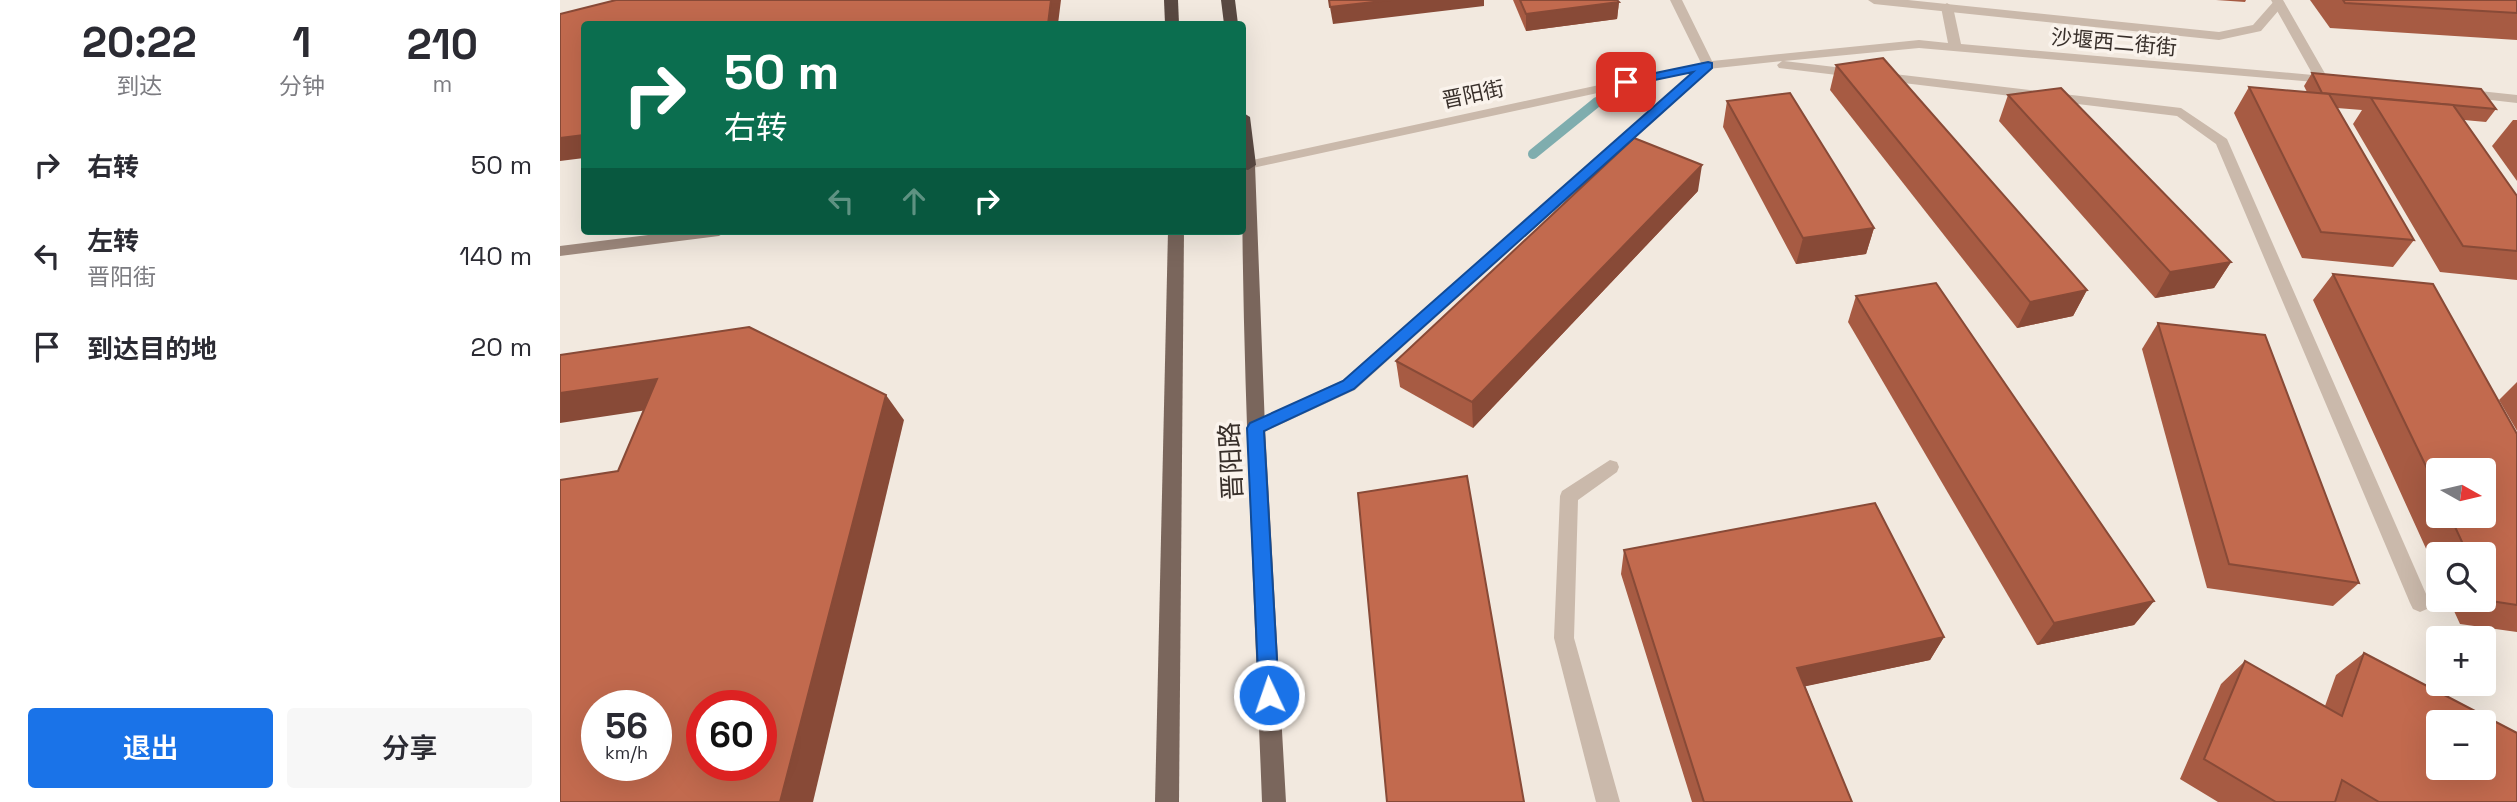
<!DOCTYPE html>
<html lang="zh">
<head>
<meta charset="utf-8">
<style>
	:root { --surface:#fff; --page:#f7f7f7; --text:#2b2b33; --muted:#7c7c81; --accent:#1a73e8 }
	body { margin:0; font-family:"Space Grotesk","Noto Sans SC",sans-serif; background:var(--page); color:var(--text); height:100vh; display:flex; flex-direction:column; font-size:26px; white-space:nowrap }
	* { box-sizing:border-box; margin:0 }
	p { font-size:23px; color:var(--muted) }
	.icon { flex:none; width:38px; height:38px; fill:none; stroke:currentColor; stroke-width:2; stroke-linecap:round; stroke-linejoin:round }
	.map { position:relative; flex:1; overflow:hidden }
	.sheet { display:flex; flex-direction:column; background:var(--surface); width:560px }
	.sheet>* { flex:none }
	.banner { position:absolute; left:21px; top:21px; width:665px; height:214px; border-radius:7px; box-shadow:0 7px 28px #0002; background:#0b6e4f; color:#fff; overflow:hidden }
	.needle { width:46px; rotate:98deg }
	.tools { position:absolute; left:1866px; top:458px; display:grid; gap:14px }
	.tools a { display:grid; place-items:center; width:70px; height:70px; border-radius:7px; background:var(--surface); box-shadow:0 7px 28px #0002; font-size:35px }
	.speed { position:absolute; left:21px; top:690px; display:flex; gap:14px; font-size:35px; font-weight:700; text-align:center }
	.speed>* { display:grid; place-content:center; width:91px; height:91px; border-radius:50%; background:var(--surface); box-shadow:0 7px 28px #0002; line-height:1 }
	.speed small { font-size:18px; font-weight:400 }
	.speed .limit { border:10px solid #d22; background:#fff; color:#111 }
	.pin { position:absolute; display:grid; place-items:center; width:60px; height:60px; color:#fff; margin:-30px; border-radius:14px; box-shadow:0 4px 10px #0006 }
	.me { position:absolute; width:77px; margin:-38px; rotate:357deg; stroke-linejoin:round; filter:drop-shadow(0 0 5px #0008) }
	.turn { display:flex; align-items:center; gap:24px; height:147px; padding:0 28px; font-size:32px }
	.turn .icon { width:91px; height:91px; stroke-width:2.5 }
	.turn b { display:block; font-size:49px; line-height:60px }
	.lanes { display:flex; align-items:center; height:66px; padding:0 28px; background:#0003; justify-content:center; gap:35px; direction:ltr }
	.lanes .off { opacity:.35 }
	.eta { display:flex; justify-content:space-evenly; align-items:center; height:119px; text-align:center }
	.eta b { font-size:42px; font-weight:600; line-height:49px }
	.button { display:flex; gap:14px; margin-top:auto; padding:14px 28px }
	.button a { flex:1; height:80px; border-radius:7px; background:var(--accent); color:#fff; font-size:28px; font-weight:600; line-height:80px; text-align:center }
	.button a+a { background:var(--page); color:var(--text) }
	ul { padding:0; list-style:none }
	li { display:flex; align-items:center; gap:21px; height:91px; padding:0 28px }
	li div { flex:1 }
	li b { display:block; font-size:26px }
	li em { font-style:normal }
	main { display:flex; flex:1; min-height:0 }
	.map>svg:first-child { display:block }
</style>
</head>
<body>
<main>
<section class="sheet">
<div class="eta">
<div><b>20:22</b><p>到达</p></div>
<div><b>1</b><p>分钟</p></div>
<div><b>210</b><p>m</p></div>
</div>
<ul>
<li><svg class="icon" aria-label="right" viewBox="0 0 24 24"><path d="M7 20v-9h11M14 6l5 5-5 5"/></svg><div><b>右转</b></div><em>50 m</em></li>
<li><svg class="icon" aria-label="left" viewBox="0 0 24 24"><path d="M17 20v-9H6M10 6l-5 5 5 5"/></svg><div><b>左转</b><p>晋阳街</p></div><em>140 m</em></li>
<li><svg class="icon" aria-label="arrive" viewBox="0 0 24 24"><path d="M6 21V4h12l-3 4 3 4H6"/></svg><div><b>到达目的地</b></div><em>20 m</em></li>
</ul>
<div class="button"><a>退出</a><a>分享</a></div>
</section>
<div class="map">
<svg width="1957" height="802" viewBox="0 0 1957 802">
	<rect width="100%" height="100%" fill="#f2e9df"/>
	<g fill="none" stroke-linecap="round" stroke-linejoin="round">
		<polyline stroke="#7fadae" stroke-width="10" points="973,154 1037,102"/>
		<g fill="#cab9ab" fill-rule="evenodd">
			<polygon points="1308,0 1348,0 1659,32 1693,25 1715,0 1725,3 1701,31 1659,40 1314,4"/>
			<polygon points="1148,61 1154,65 1152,68 795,390 702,433 690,433 687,428 690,423 783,380 1144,62"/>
		</g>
		<g fill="#cab9ab" fill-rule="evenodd">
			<polygon points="1110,0 1122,0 1152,61 1359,40 1388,43 1381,7 1387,3 1393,7 1401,44 1753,75 1711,0 1723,0 1767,77 1777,78 1777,84 1359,48 1224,61 1621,108 1667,139 1870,603 1867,609 1860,612 1853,609 1850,603 1656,144 1617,116 1219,68 1217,65 1222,61 1148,69 688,169 682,167 683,162 688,161 1141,63"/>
			<polygon points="1901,89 1957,95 1957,103 1896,96 1896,90"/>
			<polygon points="1050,460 1057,462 1059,467 1057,472 1018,500 1014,638 1060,802 1036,802 994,638 1000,496 1002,491"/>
		</g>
		<polygon fill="#9e897d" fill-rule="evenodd" points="120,231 167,231 159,236 0,256 0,246"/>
		<g fill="#7a665c" fill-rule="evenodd">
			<path d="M688 161 695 165 705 428 726 802H702C694 589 682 376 682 163Z"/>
			<polygon points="608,231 624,231 619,802 595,802"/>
		</g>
		<g fill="#594942" fill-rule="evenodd">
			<polygon points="604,0 618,0 619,24 605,24"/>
			<polygon points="661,0 675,0 678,24 664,24"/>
			<polygon points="682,112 690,117 696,165 688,170 682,169"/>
		</g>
	</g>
	<g fill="#a75b43" fill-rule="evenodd">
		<polygon points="953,0 1057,0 1059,2 1057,19 966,31"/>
		<polygon points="1656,0 1686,0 1685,2"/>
		<polygon points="1750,0 1957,0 1957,40 1770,28"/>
		<polygon points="1276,65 1527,290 1513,316 1457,328 1270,90"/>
		<polygon points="1752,73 1936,109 1926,122 1904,120 1957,196 1957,280 1880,272 1793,124 1802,110 1777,108 1854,240 1833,267 1742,258 1674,113 1689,87 1747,92 1744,86"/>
		<polygon points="1448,95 1671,262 1654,288 1595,298 1439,121"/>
		<polygon points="1167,101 1314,228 1306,254 1236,264 1163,127"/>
		<polygon points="1953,120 1957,120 1957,181 1932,146"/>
		<polygon points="1138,191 913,428 840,387 836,361"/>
		<path d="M1773 274 1957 434V632L1900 624 1889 600H1923V555H1878V575L1753 300ZM1878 471 1923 516H1878Z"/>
		<polygon points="1296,296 1594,601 1574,625 1477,645 1288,322"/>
		<polygon points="1598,323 1799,583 1773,606 1647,588 1582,349"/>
		<polygon points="1957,382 1957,431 1939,400"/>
		<polygon points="1064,550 1384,637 1370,660 1245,686 1292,802 1132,802 1061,574"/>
		<polygon points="1804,653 1957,802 1658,802 1620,779 1661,684 1685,661 1765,706 1776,675"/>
	</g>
	<g fill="#884a37">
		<polygon points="491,0 501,0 498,24 488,24"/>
		<polygon points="831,0 924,0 924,6 773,24 770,7"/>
		<polygon points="1059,2 1057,19 966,31 966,14"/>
		<polygon points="24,135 24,158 0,161 0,138"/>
		<polygon points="1142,165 1138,191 913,428 912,402"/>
		<polygon points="1314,228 1306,254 1236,264 1243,238"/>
		<polygon points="1671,262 1654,288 1595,298 1610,272"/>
		<polygon points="1527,290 1513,316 1457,328 1470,302"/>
		<polygon points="97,379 121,405 0,423 0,393"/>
		<polygon points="326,395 344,420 253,802 220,802"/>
		<polygon points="1594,601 1574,625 1477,645 1494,623"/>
		<polygon points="1384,637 1370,660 1228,690 1237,668"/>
	</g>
	<g fill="#c26a4e" stroke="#884a37" stroke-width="2" fill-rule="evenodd">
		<polygon points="56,0 491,0 488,24 24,24 24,135 0,138 0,14"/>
		<polygon points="769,0 831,0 770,7"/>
		<polygon points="960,0 1057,0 1059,2 966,14"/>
		<polygon points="1783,0 1957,0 1957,13 1785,3"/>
		<polygon points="1323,58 1527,290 1470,302 1276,65"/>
		<polygon points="1752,73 1921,89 1936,109 1762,93"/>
		<polygon points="1689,87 1769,94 1854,240 1761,232"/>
		<polygon points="1501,88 1671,262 1610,272 1448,95"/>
		<polygon points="1230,93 1314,228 1243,238 1167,101"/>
		<polygon points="1811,98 1893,105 1957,196 1957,251 1903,246"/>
		<polygon points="1074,138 1142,165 912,402 836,361"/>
		<polygon points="1773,274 1873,284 1957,434 1957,605 1931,601 1923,586 1923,555 1908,555 1890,516 1923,516 1923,471 1878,471 1878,491"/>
		<polygon points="1376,283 1594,601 1494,623 1296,296"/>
		<polygon points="1598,323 1705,335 1799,583 1669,564"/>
		<path d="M189 327 326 395 220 802H0V480L58 471 97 379 0 393V355ZM37 705H96V765H37ZM142 705H201V765H142Z"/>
		<polygon points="907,476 964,802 827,802 798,493"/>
		<polygon points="1315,503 1384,637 1237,668 1292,802 1144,802 1064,550"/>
		<path d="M1804 653 1957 733V802H1819L1782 780 1775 802H1716L1644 759 1685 661 1782 716ZM1878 723H1923V768H1878Z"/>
	</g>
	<polygon fill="#1a73e8" stroke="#114b97" stroke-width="2" points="1148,62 1152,63 1152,68 794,389 704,431 719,695 716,702 709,704 702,702 699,695 687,428 690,423 783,381 1133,72 1066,86 1061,82 1062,80"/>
	<g text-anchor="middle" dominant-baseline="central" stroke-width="7" stroke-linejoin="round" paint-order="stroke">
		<g font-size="21" fill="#382f2a" stroke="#faf3ec">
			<text transform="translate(1554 42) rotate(5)">沙堰西二街街</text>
			<text transform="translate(913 94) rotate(-12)">晋阳街</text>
		</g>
		<g font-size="26" fill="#382f2a" stroke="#faf3ec">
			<text transform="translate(671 461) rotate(-93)">晋阳路</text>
		</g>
	</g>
</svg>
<div class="tools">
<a><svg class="needle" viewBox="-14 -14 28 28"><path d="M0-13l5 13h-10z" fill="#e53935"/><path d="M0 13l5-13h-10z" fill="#7c7c81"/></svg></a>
<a><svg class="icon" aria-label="search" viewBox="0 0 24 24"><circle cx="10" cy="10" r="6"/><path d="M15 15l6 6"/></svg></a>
<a>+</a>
<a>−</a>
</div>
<div class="speed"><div>56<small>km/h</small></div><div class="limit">60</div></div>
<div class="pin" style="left:1066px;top:82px;background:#d93025"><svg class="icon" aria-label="arrive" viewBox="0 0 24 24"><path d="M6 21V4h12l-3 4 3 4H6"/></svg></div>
<svg class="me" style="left:709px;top:695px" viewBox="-20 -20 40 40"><circle r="17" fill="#1a73e8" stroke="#fff" stroke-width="3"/><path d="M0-11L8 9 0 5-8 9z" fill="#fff"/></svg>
<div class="banner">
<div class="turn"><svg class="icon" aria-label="right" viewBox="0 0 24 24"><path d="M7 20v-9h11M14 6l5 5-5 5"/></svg><div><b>50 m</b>右转</div></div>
<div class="lanes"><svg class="icon off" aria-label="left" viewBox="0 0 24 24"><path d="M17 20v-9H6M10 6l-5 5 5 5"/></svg><svg class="icon off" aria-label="ahead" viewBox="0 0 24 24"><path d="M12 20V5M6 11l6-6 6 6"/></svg><svg class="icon" aria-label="right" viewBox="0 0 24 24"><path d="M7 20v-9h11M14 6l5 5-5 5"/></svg></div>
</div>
</div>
</main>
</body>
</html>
